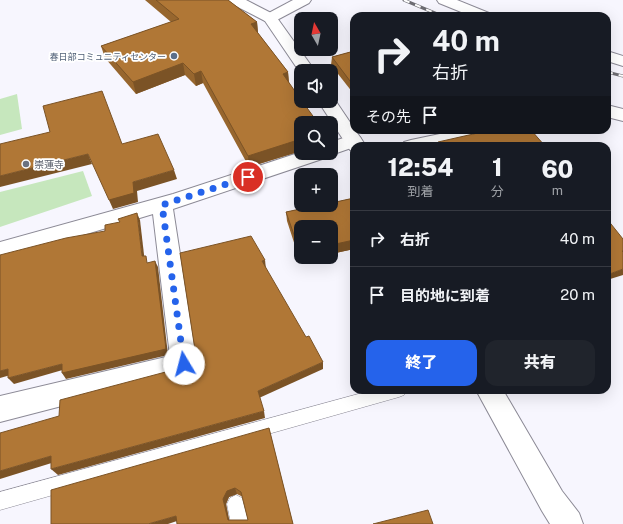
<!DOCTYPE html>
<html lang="ja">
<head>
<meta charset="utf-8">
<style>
	:root { --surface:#171b24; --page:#20242c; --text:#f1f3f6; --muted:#9ea1a6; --line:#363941; --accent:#2563eb }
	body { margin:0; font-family:"Public Sans","Noto Sans JP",sans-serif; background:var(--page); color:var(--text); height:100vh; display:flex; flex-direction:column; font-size:15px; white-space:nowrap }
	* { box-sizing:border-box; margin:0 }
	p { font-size:13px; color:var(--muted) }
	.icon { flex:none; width:22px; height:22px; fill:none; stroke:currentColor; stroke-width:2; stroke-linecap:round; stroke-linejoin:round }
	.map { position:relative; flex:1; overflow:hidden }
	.drawer { position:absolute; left:350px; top:142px; width:261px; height:252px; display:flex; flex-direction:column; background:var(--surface); border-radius:12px; box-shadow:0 4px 16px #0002 }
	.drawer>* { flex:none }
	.top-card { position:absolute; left:350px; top:12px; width:261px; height:122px; border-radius:12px; box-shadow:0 4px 16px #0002; background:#171b24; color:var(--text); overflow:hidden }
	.needle { width:26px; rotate:351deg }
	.fabs { position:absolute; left:294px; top:12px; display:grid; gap:8px }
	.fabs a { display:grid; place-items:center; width:44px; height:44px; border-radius:8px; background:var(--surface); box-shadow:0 4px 16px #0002; font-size:20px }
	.pin { position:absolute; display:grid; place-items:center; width:34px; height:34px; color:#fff; margin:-17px; border:2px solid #fff; border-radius:50%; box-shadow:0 1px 4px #0007 }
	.me { position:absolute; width:44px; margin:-22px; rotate:352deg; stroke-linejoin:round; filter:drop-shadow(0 0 3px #0008) }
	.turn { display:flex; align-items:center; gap:14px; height:84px; padding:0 16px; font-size:18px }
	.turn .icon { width:52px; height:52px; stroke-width:2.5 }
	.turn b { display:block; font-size:28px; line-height:34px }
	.then { display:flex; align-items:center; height:38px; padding:0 16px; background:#0003; gap:8px; font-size:15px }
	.eta { display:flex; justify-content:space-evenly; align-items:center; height:68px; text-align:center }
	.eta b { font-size:24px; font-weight:800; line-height:28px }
	.button { display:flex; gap:8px; margin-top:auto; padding:8px 16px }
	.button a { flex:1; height:46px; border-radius:12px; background:var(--accent); color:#fff; font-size:16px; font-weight:800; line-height:46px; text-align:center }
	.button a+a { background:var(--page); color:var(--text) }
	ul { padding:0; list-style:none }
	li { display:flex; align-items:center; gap:12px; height:56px; padding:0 16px; border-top:1px solid var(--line) }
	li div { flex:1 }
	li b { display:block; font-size:15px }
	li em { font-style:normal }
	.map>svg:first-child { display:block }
</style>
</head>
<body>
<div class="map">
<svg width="623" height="524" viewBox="0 0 623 524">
	<rect width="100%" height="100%" fill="#f7f6fe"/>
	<g fill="#c6e7bd">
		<polygon points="17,94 22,129 0,135 0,99"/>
		<polygon points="83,171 92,196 0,227 0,192"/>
	</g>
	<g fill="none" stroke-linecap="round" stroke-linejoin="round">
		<defs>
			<g id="service">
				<polygon points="373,390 407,390 404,395 399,397 0,510 0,492"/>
				<polygon points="236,495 242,498 249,524 231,524 227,504 230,498"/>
			</g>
			<g id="minor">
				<polygon points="293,0 311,0 309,3 275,21 270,22 265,21 263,18 265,15"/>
				<polygon points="437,0 457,0 489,13 491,16 471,16 439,3"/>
				<polygon points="607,51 623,56 623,66 607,61"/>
				<polygon points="607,105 623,109 623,121 607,117"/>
				<polygon points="459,130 498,130 495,134 441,146 402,146 404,142 411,140"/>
				<polygon points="353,135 360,137 362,141 360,145 354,146 354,147 331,155 327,154 325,158 173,209 197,364 193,372 0,422 0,396 170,356 153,214 0,260 0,242 173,194 301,152 331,153 331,142"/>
			</g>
			<g id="tertiary">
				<polygon points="228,0 246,0 275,15 315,71 301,71 301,74 265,21 230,3"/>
				<polygon points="331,97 333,97 366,146 354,146 354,151 350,150 318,101 331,101"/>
				<polygon points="476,390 503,390 562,491 579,513 583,524 550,524 542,511"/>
			</g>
		</defs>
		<use href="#service" stroke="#8c8a96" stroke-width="1"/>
		<use href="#minor" stroke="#8c8a96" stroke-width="2"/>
		<use href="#tertiary" stroke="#8c8a96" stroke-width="2"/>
		<use href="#service" fill="#fff" fill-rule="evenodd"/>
		<use href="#minor" fill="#fff" fill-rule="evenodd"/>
		<use href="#tertiary" fill="#fff" fill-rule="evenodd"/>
		<defs>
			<g id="rail">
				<polyline points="404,0 442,16"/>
				<polyline points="607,72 623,76"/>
			</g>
		</defs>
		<use href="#rail" stroke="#6e6d73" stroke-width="3"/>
		<use href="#rail" stroke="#fff" stroke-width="2" stroke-dasharray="6" stroke-linecap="butt"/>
	</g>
	<g fill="#97662e" fill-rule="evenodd">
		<polygon points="145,0 228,0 257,22 258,33 288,72 289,83 301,123 301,151 249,167 203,83 196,86 185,75 136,94 105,58 101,46 171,22"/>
		<polygon points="354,51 354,93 353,93 331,65 332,57"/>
		<polygon points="438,142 545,146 437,146"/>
		<polygon points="354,198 354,249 331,254 331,227 301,227 301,257 318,257 300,261 287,221 286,212 319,205 331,205 331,203"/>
		<path d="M269 428 293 524 177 521ZM237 494 243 497 248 520H229L226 504 229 497Z"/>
	</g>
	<g fill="#7b5326">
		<polygon points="257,22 258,33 251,24"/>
		<polygon points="183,63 185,75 136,94 133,82"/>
		<polygon points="201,71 203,83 196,86 194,74"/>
		<polygon points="288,72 289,84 283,74"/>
		<rect x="353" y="85" width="1" height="8"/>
		<polygon points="300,139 301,151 249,167 248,156"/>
		<polygon points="88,154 92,164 0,187 0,176"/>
		<polygon points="174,170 177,179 137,191 138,202 113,209 109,200 133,182"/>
		<polygon points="137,213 140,220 145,263 142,256"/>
		<polygon points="354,240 354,249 331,254 331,245"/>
		<polygon points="300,252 301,252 301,257 318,257 300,261"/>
		<polygon points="265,260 266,269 262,261"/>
		<polygon points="155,261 158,267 168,355 66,379 62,373"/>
		<polygon points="623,269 623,275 607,280 607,275"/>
		<polygon points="323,362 323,369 259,398 258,391"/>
		<polygon points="62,364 66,369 14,384 8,378"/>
		<polygon points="8,369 14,374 0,378 0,371"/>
		<polygon points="264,411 265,418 58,475 51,469"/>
		<polygon points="51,456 58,461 0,479 0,471"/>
		<polygon points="235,488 237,494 229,497 226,504 230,524 228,520 223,499 227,491"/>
		<polygon points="176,516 180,520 168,524 148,524"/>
	</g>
	<g fill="#b07736" stroke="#7b5326" fill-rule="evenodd">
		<polygon points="156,0 228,0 257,22 251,24 288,72 283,74 301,100 301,101 302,101 318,123 301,123 301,139 248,156 201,71 194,74 183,63 133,82 101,46 179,19"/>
		<polygon points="354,51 354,85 353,85 332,57"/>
		<polygon points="102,91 122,144 158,134 174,170 133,182 134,193 109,200 88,154 0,176 0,144 50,132 43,106"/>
		<polygon points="491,130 531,130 545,146 441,146 438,142"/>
		<polygon points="354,198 354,240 331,245 331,227 301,227 301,252 300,252 286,212 319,205 331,205 331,203"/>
		<polygon points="137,213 142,256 146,256 147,263 155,261 166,349 62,373 62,364 8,378 8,369 0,371 0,255 66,238 105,231 105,225 120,222 118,219"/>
		<polygon points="607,219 623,239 623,251 622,251 623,252 623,269 607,275"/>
		<polygon points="251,236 265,260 262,261 306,337 309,336 323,362 258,391 264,411 51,469 51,456 0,471 0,433 59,416 60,400 192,365 196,356 180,253"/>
		<path d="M269 428 293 524H177L176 516 148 524H51V490ZM235 488 241 492 248 520H228L223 499 227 491Z"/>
		<polygon points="428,510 433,524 373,524"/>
	</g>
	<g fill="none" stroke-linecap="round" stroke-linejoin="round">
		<polyline stroke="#2563eb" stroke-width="7" stroke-dasharray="0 12.6" points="184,364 162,205 248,177"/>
	</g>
	<circle fill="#5c6f8a" stroke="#fff" stroke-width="1.5" cx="174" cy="56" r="4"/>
	<circle fill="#6b7280" stroke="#fff" stroke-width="1.5" cx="26" cy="164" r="4"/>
	<g text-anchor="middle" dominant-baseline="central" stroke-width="3.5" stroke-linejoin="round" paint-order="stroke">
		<g font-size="9" fill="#4e5e75" stroke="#fff" text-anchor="end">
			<text x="166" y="56">春日部コミュニティセンター</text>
		</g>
		<g font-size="10" fill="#5b616d" stroke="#fff" text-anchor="start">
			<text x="34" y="164">崇蓮寺</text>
		</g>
	</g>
</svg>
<div class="fabs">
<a><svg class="needle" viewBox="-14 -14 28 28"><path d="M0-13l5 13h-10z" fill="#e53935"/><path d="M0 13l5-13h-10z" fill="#9ea1a6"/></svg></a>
<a><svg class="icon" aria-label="sound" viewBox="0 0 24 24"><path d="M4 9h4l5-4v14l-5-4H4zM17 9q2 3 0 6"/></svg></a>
<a><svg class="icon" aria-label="search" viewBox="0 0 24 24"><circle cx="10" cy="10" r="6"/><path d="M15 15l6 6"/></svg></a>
<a>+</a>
<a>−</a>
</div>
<div class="pin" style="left:248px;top:177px;background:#d93025"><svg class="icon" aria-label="arrive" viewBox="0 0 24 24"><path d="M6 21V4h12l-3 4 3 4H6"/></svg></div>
<svg class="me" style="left:184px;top:364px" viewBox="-20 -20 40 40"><circle r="19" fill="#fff"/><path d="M0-13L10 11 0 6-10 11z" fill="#2563eb"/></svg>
<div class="top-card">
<div class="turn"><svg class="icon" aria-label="right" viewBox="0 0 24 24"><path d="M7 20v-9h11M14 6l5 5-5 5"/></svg><div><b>40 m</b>右折</div></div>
<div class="then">その先<svg class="icon" aria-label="arrive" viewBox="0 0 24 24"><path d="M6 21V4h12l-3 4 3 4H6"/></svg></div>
</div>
<section class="drawer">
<div class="eta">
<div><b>12:54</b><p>到着</p></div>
<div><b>1</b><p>分</p></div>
<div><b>60</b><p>m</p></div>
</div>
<ul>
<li><svg class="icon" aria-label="right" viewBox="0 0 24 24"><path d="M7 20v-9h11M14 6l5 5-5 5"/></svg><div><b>右折</b></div><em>40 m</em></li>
<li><svg class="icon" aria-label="arrive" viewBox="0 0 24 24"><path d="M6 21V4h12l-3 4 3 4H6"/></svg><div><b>目的地に到着</b></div><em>20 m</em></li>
</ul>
<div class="button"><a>終了</a><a>共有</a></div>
</section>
</div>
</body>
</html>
